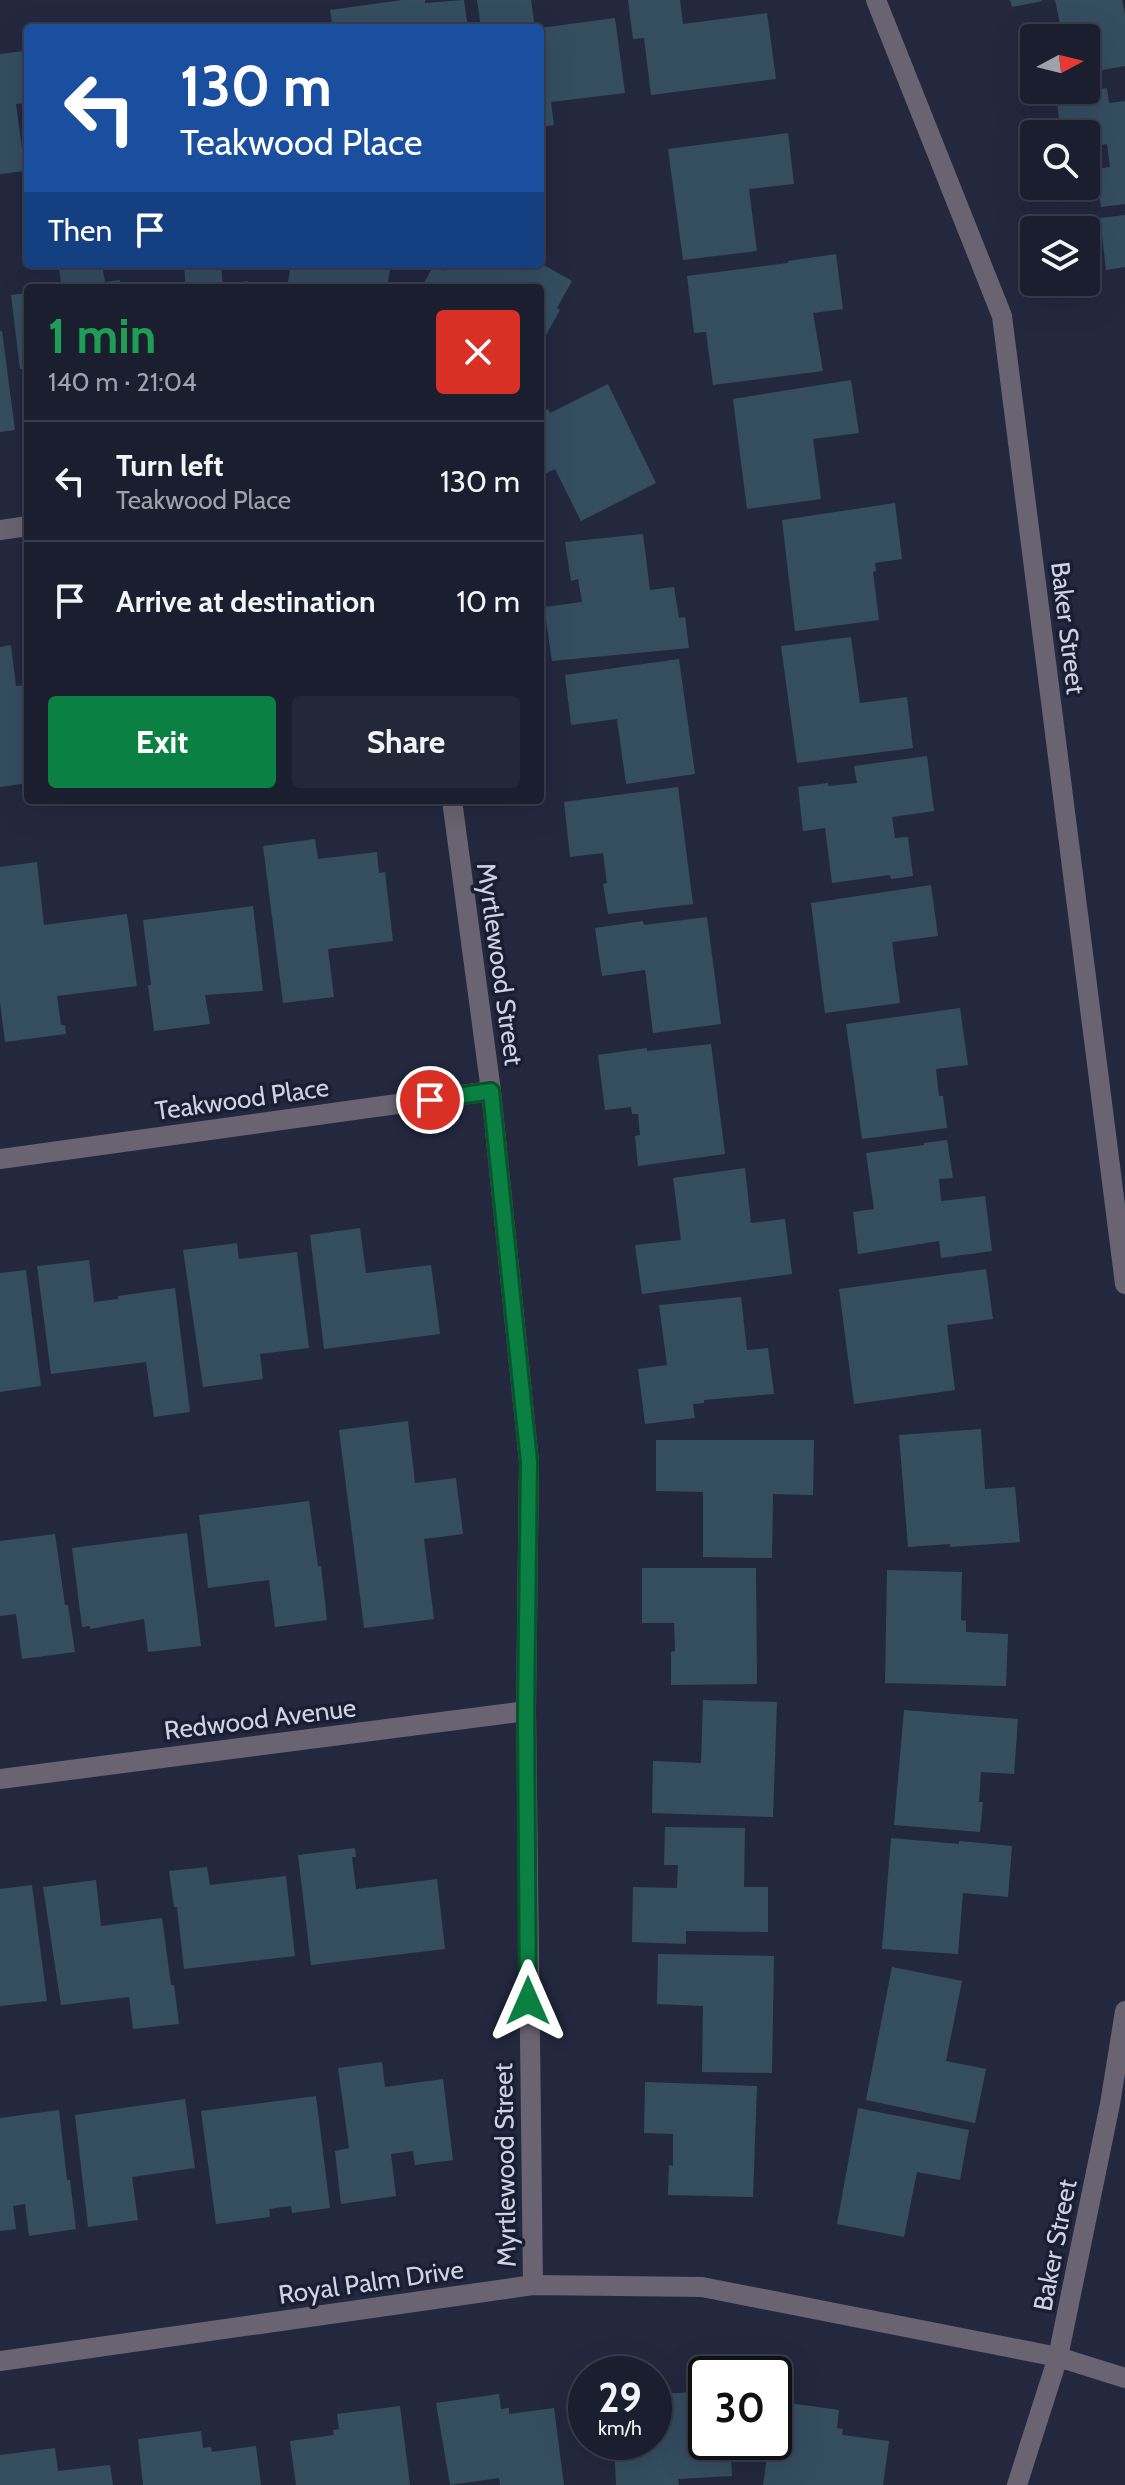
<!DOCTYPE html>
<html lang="en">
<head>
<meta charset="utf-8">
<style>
	:root { --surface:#1a1e2f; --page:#232737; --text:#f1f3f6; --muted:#9fa2aa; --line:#383c4b; --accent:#0b8043 }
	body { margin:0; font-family:Cabin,sans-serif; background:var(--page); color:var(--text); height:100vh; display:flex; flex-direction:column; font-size:30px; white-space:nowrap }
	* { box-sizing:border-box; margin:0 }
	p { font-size:26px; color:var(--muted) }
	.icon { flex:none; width:44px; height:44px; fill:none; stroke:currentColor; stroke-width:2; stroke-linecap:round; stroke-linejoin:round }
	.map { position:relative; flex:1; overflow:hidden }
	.side { position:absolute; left:24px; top:284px; width:520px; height:520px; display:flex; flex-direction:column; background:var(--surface); border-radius:8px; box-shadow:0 8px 32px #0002,0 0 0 2px var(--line) }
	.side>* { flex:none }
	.guide { position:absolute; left:24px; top:24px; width:520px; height:244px; border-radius:8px; box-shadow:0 8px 32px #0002,0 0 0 2px var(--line); background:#1a4fa0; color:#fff; overflow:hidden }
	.needle { width:52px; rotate:83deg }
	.fabs { position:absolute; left:1020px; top:24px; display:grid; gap:16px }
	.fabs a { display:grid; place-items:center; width:80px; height:80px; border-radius:8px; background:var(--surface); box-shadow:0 8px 32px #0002,0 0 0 2px var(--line); font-size:40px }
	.speed { position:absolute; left:568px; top:2356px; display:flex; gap:16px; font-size:40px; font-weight:700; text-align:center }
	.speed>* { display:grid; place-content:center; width:104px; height:104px; border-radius:50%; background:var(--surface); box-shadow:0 8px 32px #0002,0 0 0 2px var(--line); line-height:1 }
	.speed small { font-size:20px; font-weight:400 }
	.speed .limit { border:4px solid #111; border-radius:12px; background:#fff; color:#111 }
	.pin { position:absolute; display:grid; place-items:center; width:68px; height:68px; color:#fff; margin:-34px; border:4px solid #fff; border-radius:50%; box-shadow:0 2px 8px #0007 }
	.me { position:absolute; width:88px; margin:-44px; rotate:0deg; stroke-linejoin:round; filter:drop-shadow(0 0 6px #0008) }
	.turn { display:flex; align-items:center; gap:28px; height:168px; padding:0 24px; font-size:36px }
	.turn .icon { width:104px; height:104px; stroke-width:2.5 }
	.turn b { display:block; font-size:56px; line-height:68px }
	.then { display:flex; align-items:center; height:76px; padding:0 24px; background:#0003; gap:16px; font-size:30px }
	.round { display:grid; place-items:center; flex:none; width:84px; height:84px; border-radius:8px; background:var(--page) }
	.summary { display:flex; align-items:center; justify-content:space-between; height:136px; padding:0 24px }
	h1 { font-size:48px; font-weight:700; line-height:60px; color:#1e9e55 }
	.button { display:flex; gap:16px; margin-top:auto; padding:16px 24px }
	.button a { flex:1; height:92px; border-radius:8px; background:var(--accent); color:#fff; font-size:32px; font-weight:700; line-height:92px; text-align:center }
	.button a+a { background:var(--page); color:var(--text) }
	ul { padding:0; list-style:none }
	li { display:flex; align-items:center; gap:24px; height:120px; padding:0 24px; border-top:2px solid var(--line) }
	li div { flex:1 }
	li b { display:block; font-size:30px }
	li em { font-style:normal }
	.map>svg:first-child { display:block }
</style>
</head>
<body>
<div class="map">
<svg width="1125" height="2485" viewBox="0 0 1125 2485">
	<rect width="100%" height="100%" fill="#23283f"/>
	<g fill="#344e60">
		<polygon points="402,0 425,0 425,3 464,0 468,28 333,28 330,10"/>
		<polygon points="477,0 531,0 535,28 481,28"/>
		<polygon points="628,0 680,0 683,24 767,13 776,79 651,95 644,38 633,39"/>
		<polygon points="1010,0 1042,0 1042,1 1012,7"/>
		<polygon points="1055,0 1122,0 1125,14 1125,66 1086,73 1086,38 1063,38"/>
		<polygon points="615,18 625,93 551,102 554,125 540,127 540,28"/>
		<polygon points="236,23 237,28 211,28 211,26"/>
		<polygon points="23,51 28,103 16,104 25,171 0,174 0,54"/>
		<polygon points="1107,88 1109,103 1125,101 1125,204 1101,207 1095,169 1110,167 1107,144 1086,147 1086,134 1061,134 1056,95"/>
		<polygon points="788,133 794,184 749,189 757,251 683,260 668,149"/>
		<polygon points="1125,215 1125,267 1106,270 1100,218"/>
		<polygon points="836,254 843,309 813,313 823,371 713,385 706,332 694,333 687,276 788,263 788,261"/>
		<polygon points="540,263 572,281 557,308 560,310 540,346 540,288 421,288 434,265 445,271 448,264 488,264 494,267 496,264"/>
		<polygon points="102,264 105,282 120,280 121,288 62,288 59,269"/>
		<polygon points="198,264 221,264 223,285 248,281 249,288 186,288 184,266"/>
		<polygon points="291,264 391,264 387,288 287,288"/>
		<polygon points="28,293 28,368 20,369 11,295"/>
		<polygon points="0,331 2,331 15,430 0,432"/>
		<polygon points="851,380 859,433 813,439 821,499 747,509 733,399"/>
		<polygon points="608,384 656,483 581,521 555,469 540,476 540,413 548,409 550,413"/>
		<polygon points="895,503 902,559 875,563 876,571 873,572 879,620 795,631 782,520"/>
		<polygon points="643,534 650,590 674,587 679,618 685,617 689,648 552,661 544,607 582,602 578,579 571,581 565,542"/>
		<polygon points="851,637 860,703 907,697 913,748 797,763 781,646"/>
		<polygon points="11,645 16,686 28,685 28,756 24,756 27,783 0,787 0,647"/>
		<polygon points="679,659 695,774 626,784 617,719 571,725 565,675"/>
		<polygon points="927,756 934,811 892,817 895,838 908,837 913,876 891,879 890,875 832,883 825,828 803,831 798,787 828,783 828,786 857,783 854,766"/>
		<polygon points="678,787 693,904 608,914 603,884 607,883 603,853 570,857 564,802"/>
		<polygon points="315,839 318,859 377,852 379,873 385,872 393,941 328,949 334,997 283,1003 263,846"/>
		<polygon points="37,862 44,925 127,914 137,986 57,996 61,1025 65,1025 66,1034 5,1042 0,1002 0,867"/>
		<polygon points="931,885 938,936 892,942 900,1003 825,1013 811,903"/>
		<polygon points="253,906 263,991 205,995 210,1024 154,1031 148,985 151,985 143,920"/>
		<polygon points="707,917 721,1024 653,1033 645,970 602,976 595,928 643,921 644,925"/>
		<polygon points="960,1008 968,1065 936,1069 939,1096 943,1096 947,1128 862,1139 846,1024"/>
		<polygon points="711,1044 725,1154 638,1166 635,1136 640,1135 638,1114 632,1114 631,1107 605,1110 598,1055 647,1048 647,1051"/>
		<polygon points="947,1140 953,1178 939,1179 941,1201 985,1196 992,1251 941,1258 939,1241 858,1254 853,1212 874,1209 866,1153 924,1145 924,1143"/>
		<polygon points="745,1168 751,1223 785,1219 792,1274 642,1294 635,1245 681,1240 673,1178"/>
		<polygon points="360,1228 366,1273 431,1265 440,1334 324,1349 310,1235"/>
		<polygon points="237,1243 239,1259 297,1252 309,1348 260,1354 263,1379 203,1387 183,1250"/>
		<polygon points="89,1260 94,1302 118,1299 118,1296 175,1288 190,1412 154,1417 146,1362 51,1374 37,1266"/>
		<polygon points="986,1269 993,1319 947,1325 955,1390 854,1404 839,1289"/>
		<polygon points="26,1270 41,1386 0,1392 0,1273"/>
		<polygon points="741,1297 747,1350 768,1348 774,1394 704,1400 704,1403 693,1404 695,1418 645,1424 638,1369 667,1365 659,1305"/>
		<polygon points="408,1421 415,1483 456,1478 463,1534 424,1539 434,1619 364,1628 339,1430"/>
		<polygon points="981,1429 985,1489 1015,1487 1020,1542 950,1547 950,1544 908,1547 899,1435"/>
		<polygon points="656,1440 814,1440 813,1495 773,1494 772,1558 703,1557 703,1492 656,1491"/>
		<polygon points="309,1501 318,1566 321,1566 327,1620 275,1627 269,1580 208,1588 199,1515"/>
		<polygon points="187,1533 201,1646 148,1652 144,1619 90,1629 90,1626 82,1627 72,1548"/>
		<polygon points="55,1534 65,1605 68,1605 75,1652 22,1659 16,1614 0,1616 0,1541"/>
		<polygon points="642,1568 756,1568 757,1684 671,1685 671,1652 675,1651 674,1623 642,1623"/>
		<polygon points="887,1570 962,1572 961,1620 966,1621 966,1632 1008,1634 1006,1686 885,1683"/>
		<polygon points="703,1700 777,1702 773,1817 652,1813 653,1761 701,1763"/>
		<polygon points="904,1710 1018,1719 1014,1774 981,1772 979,1802 983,1802 980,1832 894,1825"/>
		<polygon points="665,1827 745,1828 744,1887 768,1887 768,1932 686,1931 686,1944 632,1942 633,1887 677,1888 678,1865 664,1865"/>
		<polygon points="891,1838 959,1844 959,1841 1012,1846 1008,1897 963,1893 958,1954 882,1949"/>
		<polygon points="355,1848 356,1857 352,1857 356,1889 437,1879 445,1949 311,1965 298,1855"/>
		<polygon points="207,1867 210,1885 286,1876 295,1956 184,1969 177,1907 174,1907 169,1871"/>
		<polygon points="96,1880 101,1926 162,1918 171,1985 174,1985 179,2024 133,2029 129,1997 61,2005 43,1887"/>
		<polygon points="32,1885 47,2001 0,2006 0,1889"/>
		<polygon points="658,1954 774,1956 772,2073 702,2072 703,2006 657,2004"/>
		<polygon points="892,1967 962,1981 946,2061 986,2069 975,2123 866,2100"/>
		<polygon points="382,2062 385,2087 443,2079 453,2160 415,2165 413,2151 391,2154 396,2196 341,2204 335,2151 349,2148 338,2068"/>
		<polygon points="645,2082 757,2086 753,2197 668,2195 669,2165 673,2166 673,2134 644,2133"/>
		<polygon points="316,2096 330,2208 292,2213 291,2206 269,2209 270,2217 216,2224 201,2111"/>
		<polygon points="185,2099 195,2168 132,2177 138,2220 88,2227 75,2115"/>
		<polygon points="858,2108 969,2130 960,2180 917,2172 904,2237 837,2224"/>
		<polygon points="59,2110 67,2180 70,2180 76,2229 29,2236 25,2204 13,2206 16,2229 0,2231 0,2118"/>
		<polygon points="706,2391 706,2442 730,2442 732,2476 678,2479 679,2485 616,2485 614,2442 654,2442 654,2417 658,2417 659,2412 665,2412 663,2394"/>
		<polygon points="499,2394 501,2409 509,2408 509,2414 554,2408 564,2485 500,2485 499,2478 450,2485 436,2403"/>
		<polygon points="775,2401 839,2410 837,2428 843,2429 842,2435 889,2441 883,2485 763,2485 769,2442 774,2442"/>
		<polygon points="400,2406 410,2485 296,2485 290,2441 334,2435 333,2430 339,2429 337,2414"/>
		<polygon points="201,2431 203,2448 211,2447 212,2452 256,2446 261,2485 143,2485 138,2439"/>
		<polygon points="55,2448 58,2471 110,2465 113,2485 0,2485 0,2455"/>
	</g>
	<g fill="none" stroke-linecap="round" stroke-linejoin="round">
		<g stroke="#6a6371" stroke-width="20">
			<polyline points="876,0 1002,316 1125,1284"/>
			<polyline points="0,530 28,526"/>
			<polyline points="452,800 491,1091 529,1462 526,1711 533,2285"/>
			<polyline points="0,1159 491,1091"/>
			<polyline points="0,1779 526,1711"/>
			<polyline points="0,2361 533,2285 702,2287 1058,2357 1125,2378"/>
			<polyline points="1017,2485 1058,2357 1110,2104 1125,2011"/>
		</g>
	</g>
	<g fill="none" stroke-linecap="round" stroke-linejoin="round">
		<defs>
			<polyline id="route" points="430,1100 491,1091 529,1462 526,1711 528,2001"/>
		</defs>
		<use href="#route" stroke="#07532c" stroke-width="20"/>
		<use href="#route" stroke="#0b8043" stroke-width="14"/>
	</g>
	<g text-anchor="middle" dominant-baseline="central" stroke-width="7" stroke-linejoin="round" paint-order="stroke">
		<g font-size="26" fill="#ced2e2" stroke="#191e35">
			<text transform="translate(1068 628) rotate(83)">Baker Street</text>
			<text transform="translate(500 964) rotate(82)">Myrtlewood Street</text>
			<text transform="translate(242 1099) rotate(-8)">Teakwood Place</text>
			<text transform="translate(260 1719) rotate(-7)">Redwood Avenue</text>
			<text transform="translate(505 2165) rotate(-91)">Myrtlewood Street</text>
			<text transform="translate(1055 2245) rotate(-79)">Baker Street</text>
			<text transform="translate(371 2282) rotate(-8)">Royal Palm Drive</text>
		</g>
	</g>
</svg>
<div class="fabs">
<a><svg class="needle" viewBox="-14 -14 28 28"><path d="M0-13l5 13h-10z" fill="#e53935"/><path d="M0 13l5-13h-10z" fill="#9fa2aa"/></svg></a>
<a><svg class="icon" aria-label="search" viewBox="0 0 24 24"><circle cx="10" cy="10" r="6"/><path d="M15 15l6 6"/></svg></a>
<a><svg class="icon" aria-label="layers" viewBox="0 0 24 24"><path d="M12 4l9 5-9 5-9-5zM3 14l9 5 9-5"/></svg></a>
</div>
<div class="speed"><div>29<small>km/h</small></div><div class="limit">30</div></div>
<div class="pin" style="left:430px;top:1100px;background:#d93025"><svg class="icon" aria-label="arrive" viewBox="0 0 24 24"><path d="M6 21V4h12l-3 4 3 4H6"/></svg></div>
<svg class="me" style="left:528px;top:2001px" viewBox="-20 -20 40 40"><path d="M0-17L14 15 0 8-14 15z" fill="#0b8043" stroke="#fff" stroke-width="4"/></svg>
<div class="guide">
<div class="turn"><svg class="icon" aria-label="left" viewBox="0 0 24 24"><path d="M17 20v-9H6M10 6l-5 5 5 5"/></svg><div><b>130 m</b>Teakwood Place</div></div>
<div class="then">Then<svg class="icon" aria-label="arrive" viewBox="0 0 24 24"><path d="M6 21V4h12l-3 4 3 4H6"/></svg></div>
</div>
<section class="side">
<div class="summary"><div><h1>1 min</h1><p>140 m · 21:04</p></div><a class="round" style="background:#d93025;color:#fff"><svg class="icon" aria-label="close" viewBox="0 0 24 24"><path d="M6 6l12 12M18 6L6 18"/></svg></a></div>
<ul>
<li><svg class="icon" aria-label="left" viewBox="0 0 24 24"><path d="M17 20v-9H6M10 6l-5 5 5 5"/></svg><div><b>Turn left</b><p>Teakwood Place</p></div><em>130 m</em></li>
<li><svg class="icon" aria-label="arrive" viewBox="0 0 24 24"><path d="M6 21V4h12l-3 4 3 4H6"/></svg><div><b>Arrive at destination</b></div><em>10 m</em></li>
</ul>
<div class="button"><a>Exit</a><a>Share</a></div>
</section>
</div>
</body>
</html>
